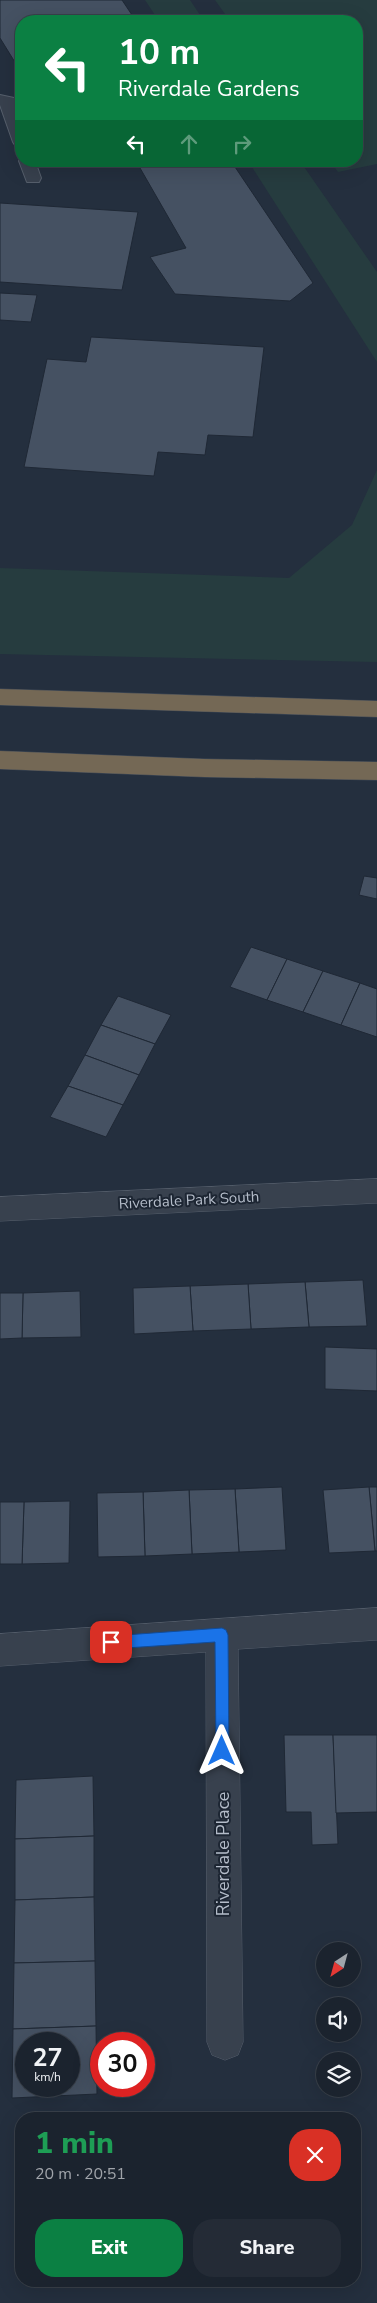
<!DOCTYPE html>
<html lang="en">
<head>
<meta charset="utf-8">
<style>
	:root { --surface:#1b232e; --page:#242b36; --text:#f1f3f6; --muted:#a0a4aa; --line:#39404a; --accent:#0b8043 }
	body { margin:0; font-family:"Nunito Sans",sans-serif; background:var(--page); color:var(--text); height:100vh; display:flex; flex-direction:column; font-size:19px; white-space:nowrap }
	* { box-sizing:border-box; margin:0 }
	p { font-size:16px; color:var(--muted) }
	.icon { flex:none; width:28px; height:28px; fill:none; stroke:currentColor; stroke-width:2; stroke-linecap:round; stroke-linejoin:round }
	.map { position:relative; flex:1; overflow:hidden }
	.side { position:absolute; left:15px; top:2112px; width:346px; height:175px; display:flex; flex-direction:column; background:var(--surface); border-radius:20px; box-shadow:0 5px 20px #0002,0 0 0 1px var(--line) }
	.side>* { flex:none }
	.guide { position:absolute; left:15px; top:15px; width:348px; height:152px; border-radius:20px; box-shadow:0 5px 20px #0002,0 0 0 1px var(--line); background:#0b8043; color:#fff; overflow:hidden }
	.needle { width:32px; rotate:216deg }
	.fabs { position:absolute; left:316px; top:1942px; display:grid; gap:10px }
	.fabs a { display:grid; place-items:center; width:45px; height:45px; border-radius:50%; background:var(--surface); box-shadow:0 5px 20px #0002,0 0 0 1px var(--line); font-size:25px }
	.speed { position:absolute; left:15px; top:2032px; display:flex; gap:10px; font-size:25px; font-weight:700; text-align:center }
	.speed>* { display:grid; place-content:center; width:65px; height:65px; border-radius:50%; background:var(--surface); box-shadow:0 5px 20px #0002,0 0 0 1px var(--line); line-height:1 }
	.speed small { font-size:12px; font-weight:400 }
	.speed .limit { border:8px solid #d22; background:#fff; color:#111 }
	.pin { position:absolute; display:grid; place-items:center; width:42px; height:42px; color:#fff; margin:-21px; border-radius:10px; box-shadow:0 2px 8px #0006 }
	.me { position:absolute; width:55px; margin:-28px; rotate:0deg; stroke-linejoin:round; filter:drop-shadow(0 0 4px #0008) }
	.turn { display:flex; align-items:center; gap:18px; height:105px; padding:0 20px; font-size:22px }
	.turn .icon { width:65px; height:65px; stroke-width:2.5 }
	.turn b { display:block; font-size:35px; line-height:42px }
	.lanes { display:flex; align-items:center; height:48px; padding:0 20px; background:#0003; justify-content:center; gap:25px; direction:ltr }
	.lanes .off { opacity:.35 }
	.round { display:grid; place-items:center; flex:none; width:52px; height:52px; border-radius:20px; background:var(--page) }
	.overview { display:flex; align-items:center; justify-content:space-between; height:85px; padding:0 20px }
	h1 { font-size:30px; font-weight:800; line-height:38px; color:#1e9e55 }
	.button { display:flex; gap:10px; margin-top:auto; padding:10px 20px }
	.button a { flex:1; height:58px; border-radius:20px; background:var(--accent); color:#fff; font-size:20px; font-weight:800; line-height:58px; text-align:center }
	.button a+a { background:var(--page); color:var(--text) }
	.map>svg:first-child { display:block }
</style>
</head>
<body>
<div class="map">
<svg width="377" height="2303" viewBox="0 0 377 2303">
	<rect width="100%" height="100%" fill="#242f3e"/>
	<g fill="#263c3f">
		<polygon points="145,0 190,0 204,21 159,21"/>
		<polygon points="215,0 377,0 377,164 338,172 330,161 356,161 356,21 230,21"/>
		<polygon points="248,161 300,161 377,272 377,362"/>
		<polygon points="377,470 377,662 0,654 0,568 289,578 352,525"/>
	</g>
	<g fill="#455162" stroke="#1f2835" fill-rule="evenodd">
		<polygon points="0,0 122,0 136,21 21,21 21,72 0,38"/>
		<polygon points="136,161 231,161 313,283 290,301 175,294 150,257 186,248"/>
		<polygon points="0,203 138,212 122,290 0,282"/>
		<polygon points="0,293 37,295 31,322 0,320"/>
		<polygon points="91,337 264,347 253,437 208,435 205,455 158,452 154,476 24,467 47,359 86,362"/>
		<polygon points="364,876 377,878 377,899 359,895"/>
		<polygon points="251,947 287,959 267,1000 230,987"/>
		<polygon points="287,959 323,971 303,1012 267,1000"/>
		<polygon points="323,971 360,983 341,1025 303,1012"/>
		<polygon points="360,983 377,989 377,1037 341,1025"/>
		<polygon points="118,996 171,1015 155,1044 101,1025"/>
		<polygon points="101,1025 155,1044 139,1075 85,1055"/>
		<polygon points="85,1055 139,1075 123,1105 68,1086"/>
		<polygon points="68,1086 123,1105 106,1137 50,1117"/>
		<polygon points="363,1280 367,1326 309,1327 305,1282"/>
		<polygon points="305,1282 309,1327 251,1329 248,1284"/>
		<polygon points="248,1284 251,1329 193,1331 190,1286"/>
		<polygon points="190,1286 193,1331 134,1334 133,1288"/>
		<polygon points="80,1291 81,1337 22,1338 23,1293"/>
		<polygon points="0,1293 23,1293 22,1338 0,1339"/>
		<polygon points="325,1347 377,1349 377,1391 325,1389"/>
		<polygon points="282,1487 286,1550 239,1552 235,1489"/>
		<polygon points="369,1487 377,1487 377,1551 375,1551"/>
		<polygon points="369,1487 375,1551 329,1553 323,1490"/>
		<polygon points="235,1489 239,1552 192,1554 189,1490"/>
		<polygon points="189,1490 192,1554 145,1556 143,1492"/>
		<polygon points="143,1492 145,1556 98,1557 97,1493"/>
		<polygon points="70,1501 69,1563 22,1564 24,1502"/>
		<polygon points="0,1502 24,1502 22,1564 0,1564"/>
		<polygon points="284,1735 333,1735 338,1844 312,1845 311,1812 286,1812"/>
		<polygon points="333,1735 377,1735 377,1812 336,1813"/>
		<polygon points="93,1776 94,1836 15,1839 16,1780"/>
		<polygon points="94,1836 94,1897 15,1900 15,1839"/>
		<polygon points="94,1897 95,1961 14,1963 15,1900"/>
		<polygon points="95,1961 96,2026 13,2029 14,1963"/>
		<path d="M96 2026 97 2094 12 2098 13 2029ZM26 2044H69V2086H26Z"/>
	</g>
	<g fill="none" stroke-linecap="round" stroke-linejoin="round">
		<defs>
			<g id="lane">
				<path d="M0 95 14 98C23 112 21 130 21 147L15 145 13 142 0 105Z"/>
				<polygon points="21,158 21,161 35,161 41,178 39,182 27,182 19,161"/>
			</g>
			<g id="street">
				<polygon points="377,1179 377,1203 0,1221 0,1197"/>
				<polygon points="377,1608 377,1640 238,1649 243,2042 238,2055 225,2060 212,2055 207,2042 206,1652 0,1666 0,1634"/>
			</g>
			<g id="highway">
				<polygon points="0,689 377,701 377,717 0,705"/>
				<polygon points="0,751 204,759 377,762 377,780 204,777 0,769"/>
			</g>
		</defs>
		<use href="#lane" stroke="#565f6c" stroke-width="2"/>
		<use href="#street" stroke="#565f6c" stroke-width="1"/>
		<use href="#highway" stroke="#434c59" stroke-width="1"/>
		<use href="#lane" fill="#38414e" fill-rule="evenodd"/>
		<use href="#street" fill="#38414e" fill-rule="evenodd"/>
		<use href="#highway" fill="#746855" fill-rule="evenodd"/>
	</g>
	<polygon fill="#1a73e8" stroke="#114b97" points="222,1628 226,1630 228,1635 229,1751 227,1756 222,1758 218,1756 216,1751 215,1642 111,1649 106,1647 104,1642 106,1638 111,1636"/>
	<g text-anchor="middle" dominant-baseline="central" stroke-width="4" stroke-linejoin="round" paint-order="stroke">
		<g font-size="15" fill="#b4bcc9" stroke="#1d2633">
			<text transform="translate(189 1200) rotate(-3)">Riverdale Park South</text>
		</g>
		<g font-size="18" fill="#b4bcc9" stroke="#1d2633">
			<text transform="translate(223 1854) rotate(-90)">Riverdale Place</text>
		</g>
	</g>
</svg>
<div class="fabs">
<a><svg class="needle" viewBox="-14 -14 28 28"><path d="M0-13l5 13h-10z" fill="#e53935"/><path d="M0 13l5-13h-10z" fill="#a0a4aa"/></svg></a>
<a><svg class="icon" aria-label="sound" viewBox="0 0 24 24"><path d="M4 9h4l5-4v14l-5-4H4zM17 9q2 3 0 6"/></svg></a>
<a><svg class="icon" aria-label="layers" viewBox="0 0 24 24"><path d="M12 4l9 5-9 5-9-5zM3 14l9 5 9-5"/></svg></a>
</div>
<div class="speed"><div>27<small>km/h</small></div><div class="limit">30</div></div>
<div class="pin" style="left:111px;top:1642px;background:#d93025"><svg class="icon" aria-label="arrive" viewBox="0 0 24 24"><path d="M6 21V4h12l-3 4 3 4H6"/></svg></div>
<svg class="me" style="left:222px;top:1751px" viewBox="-20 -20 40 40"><path d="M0-17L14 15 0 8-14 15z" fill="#1a73e8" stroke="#fff" stroke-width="4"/></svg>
<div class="guide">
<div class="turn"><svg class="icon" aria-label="left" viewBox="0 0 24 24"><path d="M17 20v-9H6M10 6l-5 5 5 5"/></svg><div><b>10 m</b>Riverdale Gardens</div></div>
<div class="lanes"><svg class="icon" aria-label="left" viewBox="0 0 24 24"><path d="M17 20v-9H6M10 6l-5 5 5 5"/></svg><svg class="icon off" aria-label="ahead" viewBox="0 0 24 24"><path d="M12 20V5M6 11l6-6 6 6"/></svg><svg class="icon off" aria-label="right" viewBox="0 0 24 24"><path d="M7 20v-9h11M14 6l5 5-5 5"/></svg></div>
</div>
<section class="side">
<div class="overview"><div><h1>1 min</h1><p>20 m · 20:51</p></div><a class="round" style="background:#d93025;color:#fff"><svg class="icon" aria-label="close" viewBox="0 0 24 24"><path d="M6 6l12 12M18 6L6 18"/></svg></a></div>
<div class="button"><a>Exit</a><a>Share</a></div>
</section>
</div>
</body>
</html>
